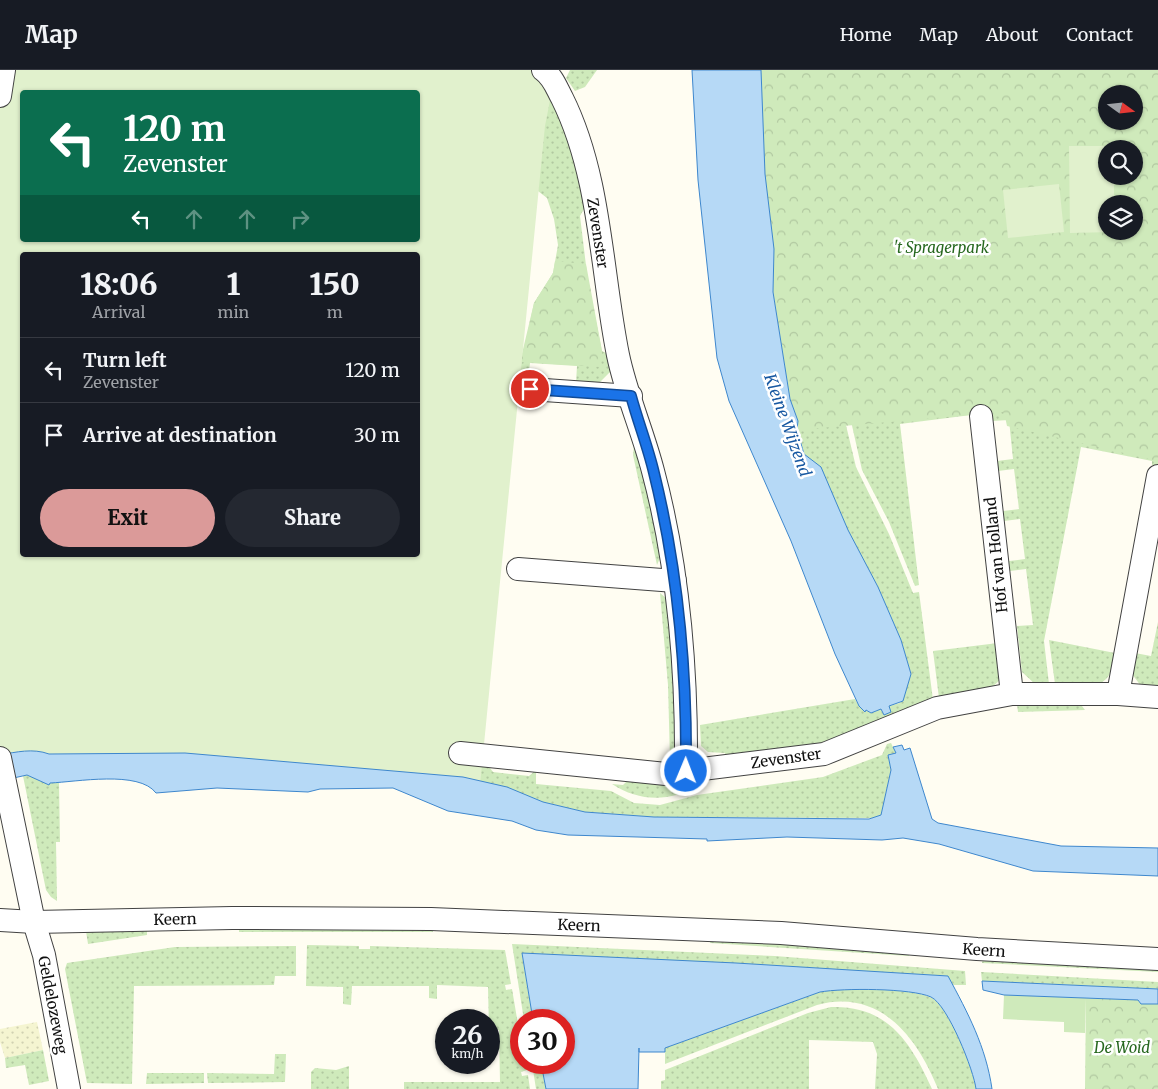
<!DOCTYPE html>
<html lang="en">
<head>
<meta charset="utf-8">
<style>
	:root { --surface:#171b24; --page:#242831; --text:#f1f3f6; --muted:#9ea1a6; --line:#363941; --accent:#db9a99 }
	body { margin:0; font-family:Merriweather,serif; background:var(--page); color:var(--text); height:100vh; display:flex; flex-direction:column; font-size:19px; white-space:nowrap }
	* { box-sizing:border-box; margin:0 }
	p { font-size:16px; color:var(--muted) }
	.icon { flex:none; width:28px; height:28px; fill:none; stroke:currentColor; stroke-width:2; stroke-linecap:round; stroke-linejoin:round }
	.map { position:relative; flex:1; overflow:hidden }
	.drawer { position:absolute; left:20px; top:182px; width:400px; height:305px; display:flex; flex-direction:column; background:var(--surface); border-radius:5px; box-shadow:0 1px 4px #0004 }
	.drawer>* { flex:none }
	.guide { position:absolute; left:20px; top:20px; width:400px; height:152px; border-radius:5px; box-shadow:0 1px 4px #0004; background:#0b6e4f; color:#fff; overflow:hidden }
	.needle { width:32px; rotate:105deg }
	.fabs { position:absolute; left:1098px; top:15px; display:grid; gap:10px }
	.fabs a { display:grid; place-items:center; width:45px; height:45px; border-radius:50%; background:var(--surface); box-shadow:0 1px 4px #0004; font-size:25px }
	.speed { position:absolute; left:435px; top:939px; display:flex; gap:10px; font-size:25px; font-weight:700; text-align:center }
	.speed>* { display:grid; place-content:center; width:65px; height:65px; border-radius:50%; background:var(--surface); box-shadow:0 1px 4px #0004; line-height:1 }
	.speed small { font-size:12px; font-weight:400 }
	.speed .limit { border:8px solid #d22; background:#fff; color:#111 }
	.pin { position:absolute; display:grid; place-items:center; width:42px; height:42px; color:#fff; margin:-21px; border:2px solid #fff; border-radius:50%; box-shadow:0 1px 5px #0007 }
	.me { position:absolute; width:55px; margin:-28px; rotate:1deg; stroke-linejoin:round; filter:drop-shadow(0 0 4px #0008) }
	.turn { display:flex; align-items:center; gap:18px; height:105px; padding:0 20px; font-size:22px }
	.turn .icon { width:65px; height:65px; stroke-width:2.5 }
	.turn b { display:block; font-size:35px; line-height:42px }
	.lanes { display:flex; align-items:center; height:48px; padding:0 20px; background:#0003; justify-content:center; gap:25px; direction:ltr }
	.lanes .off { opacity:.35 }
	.eta { display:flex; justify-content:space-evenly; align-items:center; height:85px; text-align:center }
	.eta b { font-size:30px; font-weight:800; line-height:35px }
	.action { display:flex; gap:10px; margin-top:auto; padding:10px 20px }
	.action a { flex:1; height:58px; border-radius:30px; background:var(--accent); color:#111; font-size:20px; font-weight:800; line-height:58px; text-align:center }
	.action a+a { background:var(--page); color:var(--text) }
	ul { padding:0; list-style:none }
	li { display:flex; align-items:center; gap:15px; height:65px; padding:0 20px; border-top:1px solid var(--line) }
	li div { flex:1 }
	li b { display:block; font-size:19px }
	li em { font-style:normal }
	header { display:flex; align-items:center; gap:30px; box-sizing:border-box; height:70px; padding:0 25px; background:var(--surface); border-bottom:1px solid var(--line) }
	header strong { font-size:24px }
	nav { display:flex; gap:28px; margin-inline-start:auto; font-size:18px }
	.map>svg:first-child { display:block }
</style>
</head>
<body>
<header>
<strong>Map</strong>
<nav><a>Home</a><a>Map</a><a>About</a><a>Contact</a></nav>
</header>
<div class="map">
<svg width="1158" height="1019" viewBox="0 0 1158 1019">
	<defs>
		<pattern id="farmland-dots" width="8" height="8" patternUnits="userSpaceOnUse" patternTransform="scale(1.25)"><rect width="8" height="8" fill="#f5f5d1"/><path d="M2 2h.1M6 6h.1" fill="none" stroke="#d1d1b2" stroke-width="1.8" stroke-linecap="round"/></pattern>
		<pattern id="grass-dots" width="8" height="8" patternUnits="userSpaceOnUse" patternTransform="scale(1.25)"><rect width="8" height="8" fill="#cfeabb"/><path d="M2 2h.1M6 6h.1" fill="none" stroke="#b1c8a0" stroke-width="1.8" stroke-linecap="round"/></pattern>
		<pattern id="park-crowns" width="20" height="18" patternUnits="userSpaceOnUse" patternTransform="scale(1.25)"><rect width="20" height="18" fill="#cfeabb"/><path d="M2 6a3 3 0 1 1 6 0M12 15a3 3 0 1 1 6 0" fill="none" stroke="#b1c8a0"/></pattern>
	</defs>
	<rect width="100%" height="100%" fill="#fffdf2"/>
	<polygon fill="url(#farmland-dots)" points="37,952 43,980 5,988 0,972 0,959"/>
	<g fill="url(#grass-dots)">
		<polygon points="570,0 597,0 585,17 575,21 566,8"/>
		<path d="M761 0 856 397 889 464 913 523 919 522 933 630 810 677 726 689 725 683 708 682 701 676 700 655 855 629C859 637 863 639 871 643L881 639 884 645 889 636 900 633 911 604 901 570 878 517 858 481 816 395 804 384 790 329 765 104Z"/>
		<polygon points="550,25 568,64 585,137 580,146 588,212 602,281 610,285 611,301 599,313 576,313 577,296 530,293 528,310 518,308 534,233 553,203 558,175 554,149 547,128 534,118 525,101"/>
		<polygon points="1158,187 1158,396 1152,395 1152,391 1081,377 1044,571 1049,614 1035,614 1022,602 1017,556 1033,555 1026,499 1010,501 1009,491 1025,489 1020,449 1004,451 1003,441 1019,439 1014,399 998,401 997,391 1013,389 1009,350 992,351 991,344 998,193"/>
		<polygon points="844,320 979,344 900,354 919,515 915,516 889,452 862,400"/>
		<polygon points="635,367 661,486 657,495 633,385"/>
		<polygon points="660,523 667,529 673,563 676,680 670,689 668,615"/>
		<polygon points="1158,552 1158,619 1141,616 1132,604 1135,583 1151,586"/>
		<path d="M1049 570 1115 583C1112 597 1112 611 1096 614H1055Z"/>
		<path d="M998 573 1000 609C989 626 957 625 939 628L933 581Z"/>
		<polygon points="43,612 487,694 493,702 529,706 536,700 536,714 611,721 634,733 660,735 697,725 823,707 882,685 887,674 891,673 896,683 889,685 891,700 881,745 876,748 654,747 585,742 543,732 463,707"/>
		<polygon points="1079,632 1085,640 1018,642 1017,634"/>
		<polygon points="27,705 46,712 59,713 60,772 56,772 57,831 51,827 46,820 23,706"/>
		<path d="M629 709 670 711 677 717 698 716C670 732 639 732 612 714L623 715Z"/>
		<polygon points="239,857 433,858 433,862 239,862"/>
		<polygon points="147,860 147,865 88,874 86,861"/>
		<polygon points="710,869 909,881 909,886 710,873"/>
		<polygon points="512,874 775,886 965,901 966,915 953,915 948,906 522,884 533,950 524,950"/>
		<polygon points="307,875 359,876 359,879 370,879 370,876 505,880 511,914 505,915 506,920 512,919 521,972 521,975 516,976 517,984 521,984 521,992 525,993 527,1000 521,1002 522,1006 528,1005 530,1019 404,1019 404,1012 500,1012 499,960 489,960 488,917 437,915 437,929 429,928 429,916 352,916 351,935 343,934 343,917 306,916"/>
		<polygon points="296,876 296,906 275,906 274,915 134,916 132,1014 87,1013 65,899 67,893 175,877"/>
		<polygon points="983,888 1158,898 1158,902 982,893"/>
		<polygon points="981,902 1158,912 1158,919 982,911"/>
		<path d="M841 918C861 919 915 919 932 928 948 936 974 1001 976 1019H938C917 967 880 918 817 935L665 994V978L820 922Z"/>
		<path d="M831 937C887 935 911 972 932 1019H875L877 984 873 972 809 970V1019H661V1011L665 1010V1000L808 943Z"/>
		<polygon points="43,980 49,1011 29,1015 25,995 6,998 5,988"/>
		<polygon points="275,984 286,984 285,1012 208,1013 207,1003 274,1004"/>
		<polygon points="532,993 541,993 546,1019 536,1019"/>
		<polygon points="349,996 349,1019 311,1019 311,1002 315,998 336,1000"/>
		<polygon points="147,1003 204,1003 204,1013 146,1014"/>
	</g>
	<g fill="url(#park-crowns)" fill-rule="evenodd">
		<path d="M761 0H1158V391L1007 356 1004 342 797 360 798 351 790 329 773 222 774 179 765 104ZM1106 24H1134V51H1106ZM1106 79H1134V106H1106ZM1106 134H1134V161H1106Z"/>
		<polygon points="555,191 586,194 602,281 601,297 520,292 534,233 553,203"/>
		<polygon points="1086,928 1138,930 1141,934 1158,934 1158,1019 1085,1019"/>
	</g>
	<polygon fill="#cfeabb" points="1004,925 1086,928 1085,963 1064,962 1064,952 1003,949"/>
	<g fill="#e1f1cd" fill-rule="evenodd">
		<path d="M0 0H556L545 56 479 725 335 707 0 700ZM22 22H418V170H22ZM22 185H418V485H22Z"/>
		<polygon points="1069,76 1113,76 1113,79 1106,79 1106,106 1114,106 1114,134 1106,134 1106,161 1114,162 1070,163"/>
		<polygon points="1059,114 1064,162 1008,168 1003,120"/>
	</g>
	<g fill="#b6d9f6" stroke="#3e87cd">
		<polygon points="692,0 761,0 765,104 774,179 773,222 790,329 798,351 797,360 804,384 821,397 848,460 878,517 901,570 911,604 903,631 889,636 891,642 884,645 881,639 871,643 866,640 865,642 859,636 835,584 791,471 729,331 717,288 698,110"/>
		<path d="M902 675 904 680 910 678 932 749 938 753 1061 776 1158 778V806L1033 801 939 774 903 768 882 770 787 767 707 771V769L568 765 536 760 512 751 448 741 393 718 320 719 308 722 217 718 156 723C139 700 76 712 50 713L49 715 27 705 0 711V685C16 682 33 678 49 684L185 683 463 707 507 717 543 732 585 742 654 747 869 749 881 745 891 700 888 685 896 683 893 677Z"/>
		<path d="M522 883 736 893 948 906C968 943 986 977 992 1019H976C974 1001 948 935 931 927 911 918 843 918 820 922L665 978V982H639V978L638 1019H546L541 993 564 992V950H533Z"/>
		<polygon points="982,911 1158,919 1158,934 1141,934 1138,930 1004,925 983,920"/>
	</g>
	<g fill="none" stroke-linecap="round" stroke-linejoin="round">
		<defs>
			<g id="minor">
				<path d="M543 0C553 7 556 17 562 28 601 106 601 201 618 285 626 324 643 362 653 401 679 498 687 601 686 701L824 684 937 638 1012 624H1118L1158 627"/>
				<polyline points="0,26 4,0"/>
				<polyline points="530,319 631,326"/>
				<polyline points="981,346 1012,624"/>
				<polyline points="518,499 675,511"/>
				<polyline points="1118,624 1158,406"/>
				<polyline points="460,683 666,704 686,701"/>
				<polyline points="0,688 34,852 44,885 69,1019"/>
				<polyline points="0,850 34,852 232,848 431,849 781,863 977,879 1158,889"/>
			</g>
		</defs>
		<use href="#minor" stroke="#424242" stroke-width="24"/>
		<use href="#minor" stroke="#fff" stroke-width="22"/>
	</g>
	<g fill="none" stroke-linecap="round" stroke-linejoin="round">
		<defs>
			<path id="route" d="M530 319 631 326C638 352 648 377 654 403 678 500 687 601 686 701"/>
		</defs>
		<use href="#route" stroke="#114b97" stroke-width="12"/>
		<use href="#route" stroke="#1a73e8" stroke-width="9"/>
	</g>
	<g text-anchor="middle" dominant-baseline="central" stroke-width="5" stroke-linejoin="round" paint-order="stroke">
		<g font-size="15" fill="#0f0f0f" stroke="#fff">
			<text transform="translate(598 163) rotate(81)">Zevenster</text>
			<text transform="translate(996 485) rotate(-96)">Hof van Holland</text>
			<text transform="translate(786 688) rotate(-8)">Zevenster</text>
			<text transform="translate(175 849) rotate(-1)">Keern</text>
			<text transform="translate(579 855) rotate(2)">Keern</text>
			<text transform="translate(984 880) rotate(4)">Keern</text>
			<text transform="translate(53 935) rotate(79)">Geldelozeweg</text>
		</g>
		<g font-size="15" font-style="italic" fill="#27681f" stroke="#fff">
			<text x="941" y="177">'t Spragerpark</text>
			<text x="1122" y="977">De Woid</text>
		</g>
		<g font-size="16" font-style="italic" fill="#1859a2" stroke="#fff">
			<text transform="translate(788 355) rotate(70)">Kleine Wijzend</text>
		</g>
	</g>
</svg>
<div class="fabs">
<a><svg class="needle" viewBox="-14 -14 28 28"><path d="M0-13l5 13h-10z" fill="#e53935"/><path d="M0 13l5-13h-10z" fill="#9ea1a6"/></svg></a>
<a><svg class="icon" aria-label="search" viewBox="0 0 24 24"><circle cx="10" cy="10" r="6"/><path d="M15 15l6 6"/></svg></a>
<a><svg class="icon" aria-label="layers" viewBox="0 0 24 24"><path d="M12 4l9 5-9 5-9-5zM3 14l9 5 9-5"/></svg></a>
</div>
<div class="speed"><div>26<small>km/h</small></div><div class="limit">30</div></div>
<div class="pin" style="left:530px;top:319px;background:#d93025"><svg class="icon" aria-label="arrive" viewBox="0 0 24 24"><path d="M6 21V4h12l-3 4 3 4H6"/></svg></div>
<svg class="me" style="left:686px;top:701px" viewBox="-20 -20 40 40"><circle r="17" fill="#1a73e8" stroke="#fff" stroke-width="3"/><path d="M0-11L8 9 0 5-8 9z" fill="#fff"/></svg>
<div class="guide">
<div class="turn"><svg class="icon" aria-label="left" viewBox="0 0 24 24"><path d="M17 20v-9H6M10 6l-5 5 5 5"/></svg><div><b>120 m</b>Zevenster</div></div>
<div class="lanes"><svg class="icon" aria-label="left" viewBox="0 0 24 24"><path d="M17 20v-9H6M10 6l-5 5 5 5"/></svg><svg class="icon off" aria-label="ahead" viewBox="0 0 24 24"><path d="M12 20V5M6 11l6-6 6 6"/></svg><svg class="icon off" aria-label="ahead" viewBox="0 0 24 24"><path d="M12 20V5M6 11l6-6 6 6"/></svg><svg class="icon off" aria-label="right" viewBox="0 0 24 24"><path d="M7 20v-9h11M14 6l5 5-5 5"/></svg></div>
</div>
<section class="drawer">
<div class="eta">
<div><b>18:06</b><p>Arrival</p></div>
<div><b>1</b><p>min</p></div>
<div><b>150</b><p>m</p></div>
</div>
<ul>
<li><svg class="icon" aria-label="left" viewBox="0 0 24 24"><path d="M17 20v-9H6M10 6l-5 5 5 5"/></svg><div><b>Turn left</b><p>Zevenster</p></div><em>120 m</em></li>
<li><svg class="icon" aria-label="arrive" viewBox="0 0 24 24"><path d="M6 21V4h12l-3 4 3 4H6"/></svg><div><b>Arrive at destination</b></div><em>30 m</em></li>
</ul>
<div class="action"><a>Exit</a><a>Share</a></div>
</section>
</div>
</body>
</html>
